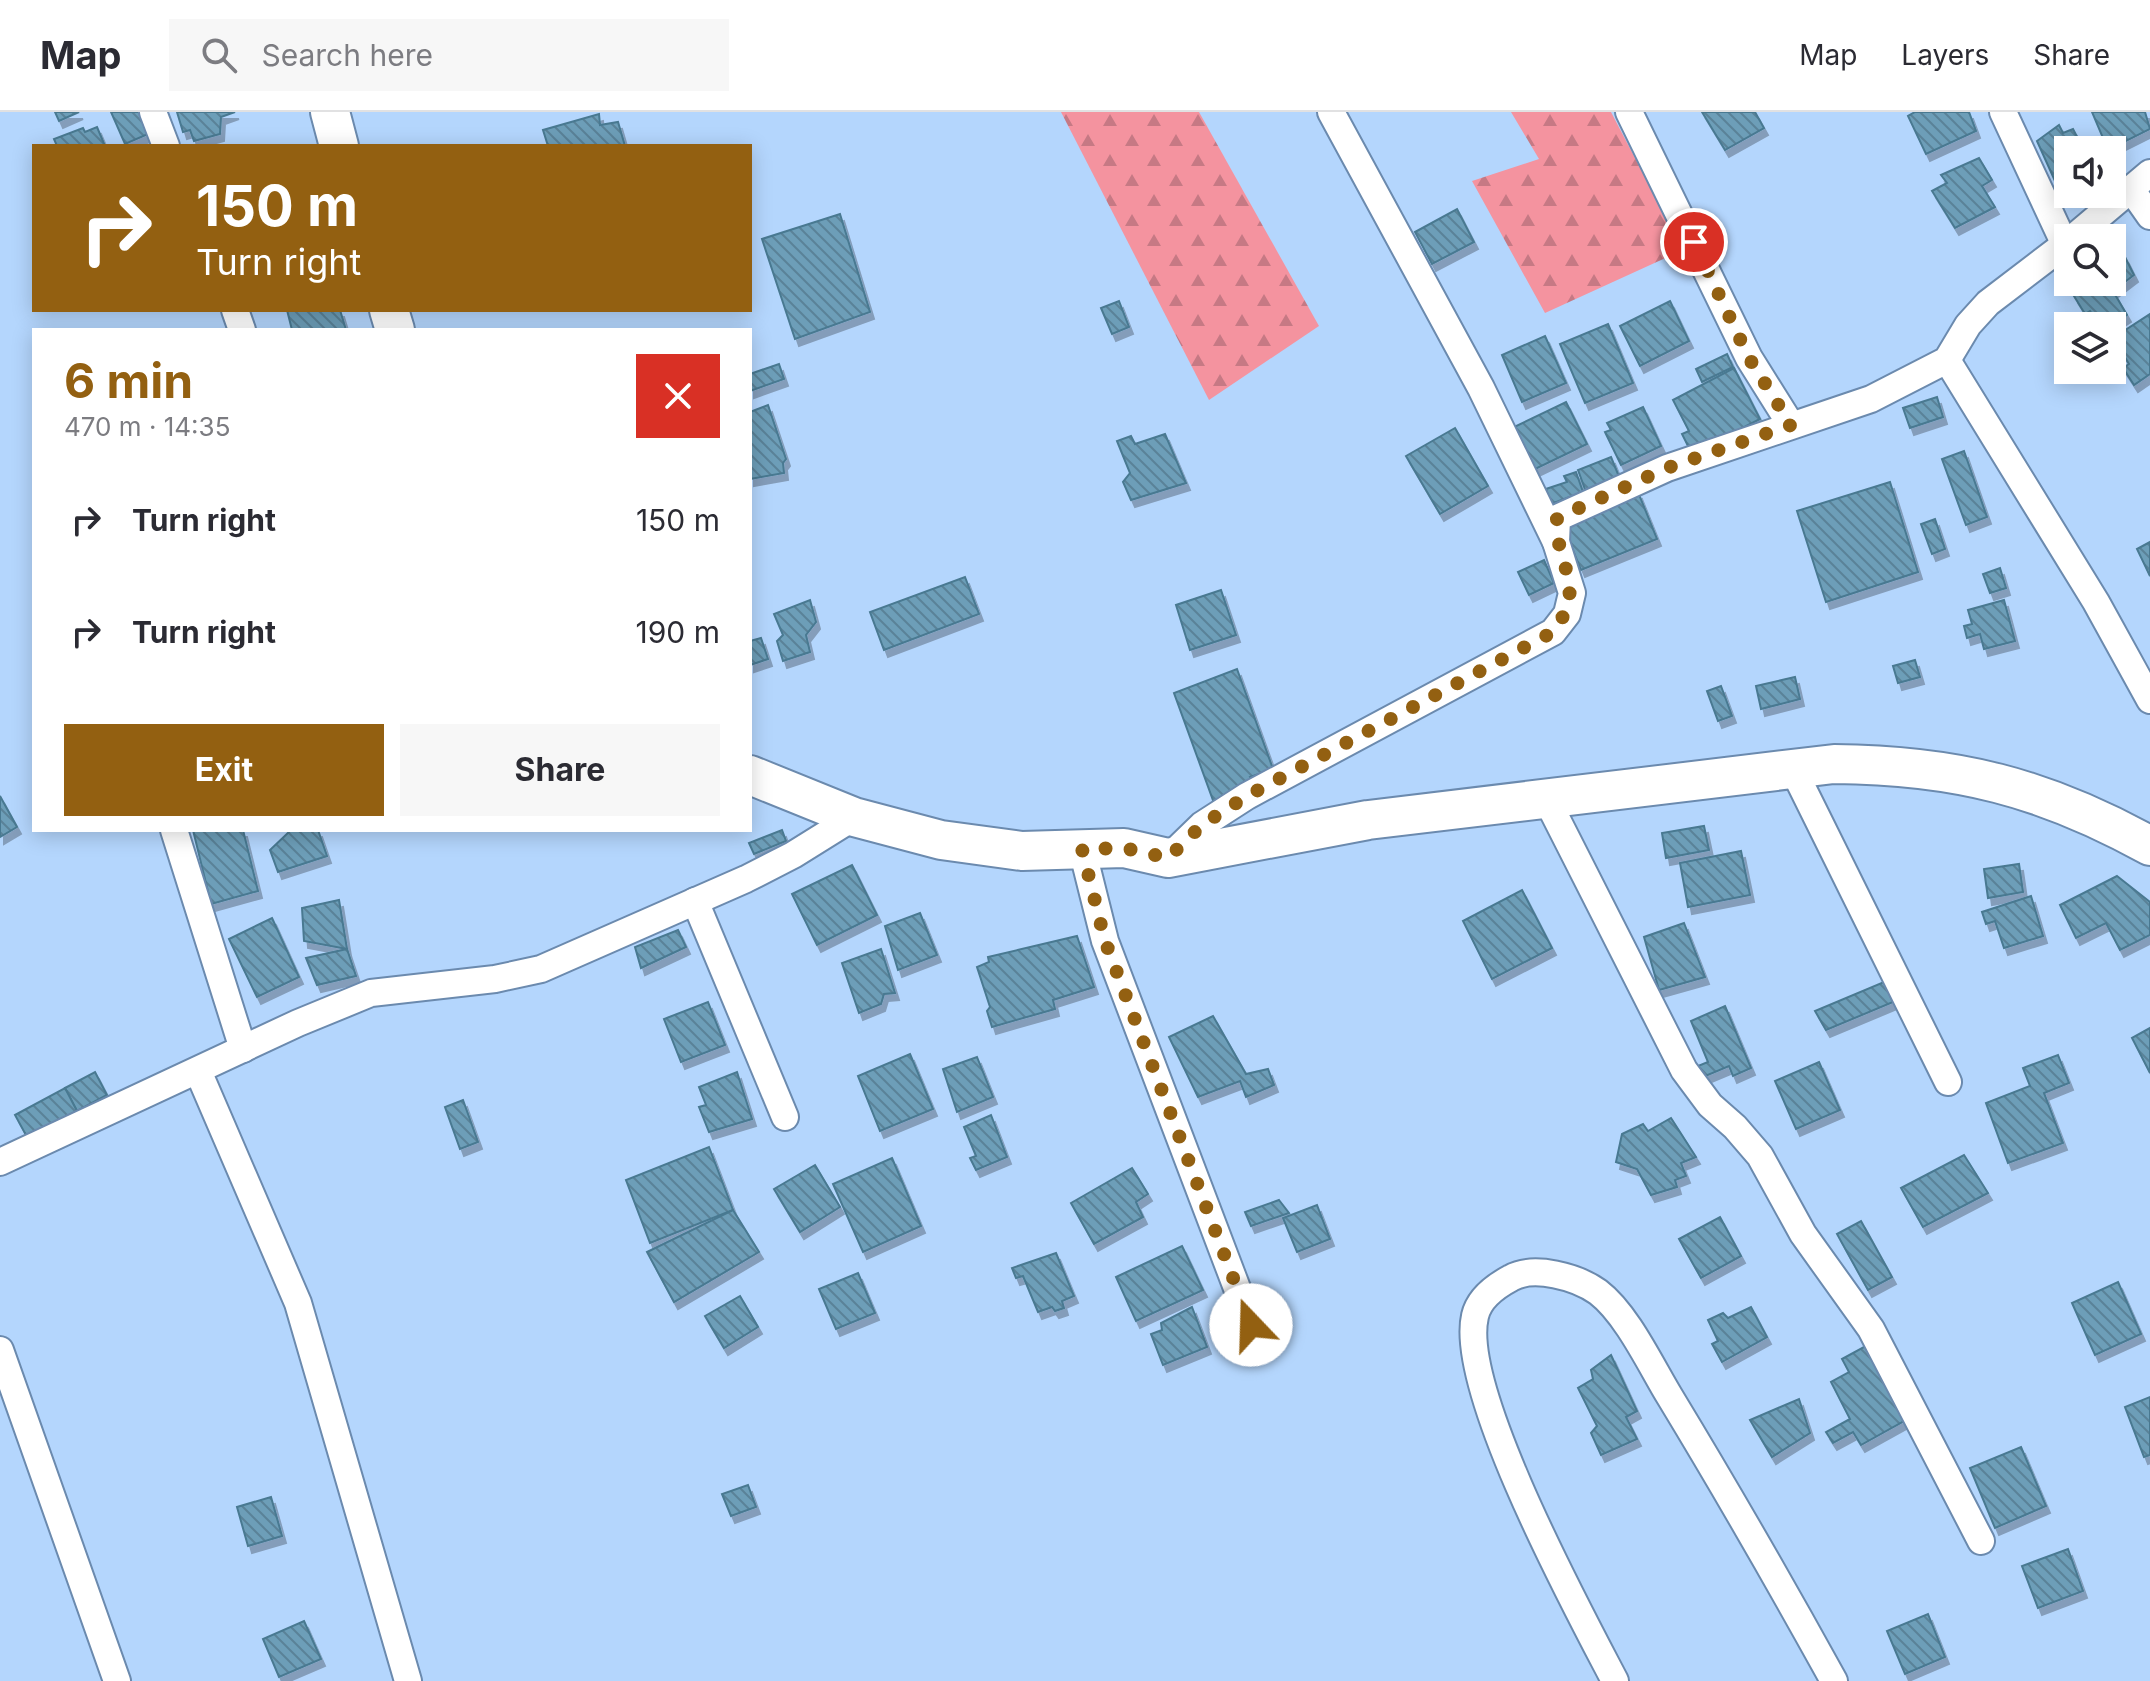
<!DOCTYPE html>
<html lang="en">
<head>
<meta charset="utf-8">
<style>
	:root { --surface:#fff; --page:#f7f7f7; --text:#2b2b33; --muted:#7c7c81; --line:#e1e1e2; --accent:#936011 }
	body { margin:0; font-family:Inter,sans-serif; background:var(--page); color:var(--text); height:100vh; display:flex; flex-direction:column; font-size:30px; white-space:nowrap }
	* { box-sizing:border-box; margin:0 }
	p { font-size:26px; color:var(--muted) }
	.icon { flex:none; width:44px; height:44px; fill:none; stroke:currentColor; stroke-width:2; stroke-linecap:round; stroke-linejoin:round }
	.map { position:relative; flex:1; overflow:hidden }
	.sheet { position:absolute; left:32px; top:216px; width:720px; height:504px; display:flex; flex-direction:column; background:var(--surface); border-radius:0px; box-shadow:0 4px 20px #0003 }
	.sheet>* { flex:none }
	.top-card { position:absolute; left:32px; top:32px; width:720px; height:168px; border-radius:0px; box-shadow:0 4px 20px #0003; background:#936011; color:#fff; overflow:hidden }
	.buttons { position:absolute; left:2054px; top:24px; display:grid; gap:16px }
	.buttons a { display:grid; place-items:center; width:72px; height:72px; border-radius:0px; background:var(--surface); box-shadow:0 4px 20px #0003; font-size:40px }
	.pin { position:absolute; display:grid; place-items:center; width:68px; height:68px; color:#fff; margin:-34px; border:4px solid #fff; border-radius:50%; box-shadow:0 2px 8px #0007 }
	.me { position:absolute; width:88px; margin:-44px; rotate:339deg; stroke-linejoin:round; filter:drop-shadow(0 0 6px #0008) }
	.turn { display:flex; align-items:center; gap:28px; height:168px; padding:0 32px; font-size:36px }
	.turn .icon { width:104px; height:104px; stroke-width:2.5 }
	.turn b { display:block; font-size:56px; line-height:68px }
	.round { display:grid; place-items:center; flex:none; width:84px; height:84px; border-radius:0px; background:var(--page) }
	.headline { display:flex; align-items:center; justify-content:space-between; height:136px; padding:0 32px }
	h1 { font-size:48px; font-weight:700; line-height:60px; color:var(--accent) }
	.cta { display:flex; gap:16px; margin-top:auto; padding:16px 32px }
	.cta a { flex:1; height:92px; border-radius:0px; background:var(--accent); color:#fff; font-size:32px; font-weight:700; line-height:92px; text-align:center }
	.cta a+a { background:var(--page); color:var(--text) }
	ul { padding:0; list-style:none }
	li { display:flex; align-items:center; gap:24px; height:112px; padding:0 32px }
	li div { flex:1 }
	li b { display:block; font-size:30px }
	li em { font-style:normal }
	header { display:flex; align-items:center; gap:48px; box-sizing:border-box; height:112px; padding:0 40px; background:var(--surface); border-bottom:2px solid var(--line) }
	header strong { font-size:38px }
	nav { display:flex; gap:44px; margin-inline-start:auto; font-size:28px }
	.search { width:560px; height:72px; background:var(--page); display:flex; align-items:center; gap:20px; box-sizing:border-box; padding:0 28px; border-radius:0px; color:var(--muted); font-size:30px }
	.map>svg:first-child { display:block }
</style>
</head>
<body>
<header>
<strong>Map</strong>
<div class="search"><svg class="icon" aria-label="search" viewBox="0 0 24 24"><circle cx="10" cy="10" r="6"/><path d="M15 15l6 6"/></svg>Search here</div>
<nav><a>Map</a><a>Layers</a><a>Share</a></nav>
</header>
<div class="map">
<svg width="2150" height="1569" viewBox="0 0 2150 1569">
	<defs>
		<pattern id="forest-firs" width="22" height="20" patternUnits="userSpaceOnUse" patternTransform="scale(2)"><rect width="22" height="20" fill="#f4939f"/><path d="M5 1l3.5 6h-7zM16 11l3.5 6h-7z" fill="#c67984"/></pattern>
		<pattern id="building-back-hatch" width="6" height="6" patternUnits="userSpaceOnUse" patternTransform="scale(2)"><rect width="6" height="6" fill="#6d9eb8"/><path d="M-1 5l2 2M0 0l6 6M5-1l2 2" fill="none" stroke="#5a8298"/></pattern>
		<filter id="shadow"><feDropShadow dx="4" dy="7" stdDeviation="0" flood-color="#0004"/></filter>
	</defs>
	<rect width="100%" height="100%" fill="#b4d6fd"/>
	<g fill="url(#forest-firs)">
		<polygon points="1061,0 1199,0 1319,214 1209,288"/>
		<polygon points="1511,0 1611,0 1683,138 1545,201 1472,69 1539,47"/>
	</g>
	<g fill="url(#building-back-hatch)" stroke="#487991" stroke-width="2" filter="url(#shadow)">
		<polygon points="55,0 79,0 59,9"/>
		<polygon points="111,0 147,0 155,19 125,32"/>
		<polygon points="177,0 235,0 221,5 220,22 194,29 190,18 183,20"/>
		<polygon points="1702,0 1755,0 1764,16 1725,38"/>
		<polygon points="1915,0 1969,0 1976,19 1926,42 1908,4"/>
		<polygon points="2092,0 2145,0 2150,17 2108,38"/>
		<polygon points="599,2 600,13 618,10 625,34 548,34 543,18"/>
		<polygon points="2059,13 2063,21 2073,17 2084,38 2068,38 2068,74 2059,78 2037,29"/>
		<polygon points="97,15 105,34 57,34 54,27 83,16 85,20"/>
		<polygon points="1979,46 1992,68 1982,74 1995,95 1955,116 1932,79 1947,71 1941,63"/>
		<polygon points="1457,97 1474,130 1432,152 1415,120"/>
		<polygon points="840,102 870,200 795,227 762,127"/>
		<polygon points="2125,145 2134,163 2113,179 2127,203 2110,214 2100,214 2090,199 2085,202 2074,184 2088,176 2086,170 2112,170 2112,153"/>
		<polygon points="1119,189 1129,215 1112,222 1101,196"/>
		<polygon points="1670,189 1689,229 1640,254 1620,214"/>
		<polygon points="287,198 340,198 346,218 292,218"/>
		<polygon points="2150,202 2150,262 2134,273 2123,256 2129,252 2113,226"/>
		<polygon points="1608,212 1633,271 1585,291 1560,232"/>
		<polygon points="1545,224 1566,271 1522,290 1502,243"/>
		<polygon points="1727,242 1733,255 1702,270 1696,257"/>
		<polygon points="779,252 784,267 750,279 750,262"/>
		<polygon points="1734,256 1760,307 1692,342 1682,322 1689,319 1673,288"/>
		<polygon points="1937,285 1943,305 1910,316 1903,296"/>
		<polygon points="1566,290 1587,332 1531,359 1510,317"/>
		<polygon points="768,293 786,347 783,351 784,361 750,367 750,300"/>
		<polygon points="1643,295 1661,334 1621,353 1605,320 1611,318 1607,311"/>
		<polygon points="1455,316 1488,374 1440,402 1406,344"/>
		<polygon points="1165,322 1186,371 1131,388 1123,370 1130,361 1117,329 1131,324 1135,332"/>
		<polygon points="1964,339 1987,405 1966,413 1942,347"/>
		<polygon points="1611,345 1620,367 1586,380 1578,358"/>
		<polygon points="1576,360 1583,380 1551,392 1546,377 1567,370 1564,364"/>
		<polygon points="1890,370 1918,460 1826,490 1797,399"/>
		<polygon points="1638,380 1657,427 1581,458 1562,411"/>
		<polygon points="1935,407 1945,437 1932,442 1921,412"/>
		<polygon points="2150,430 2150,464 2137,437"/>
		<polygon points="1544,448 1554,471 1529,483 1518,460"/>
		<polygon points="2000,456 2006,476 1990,481 1983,462"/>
		<polygon points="965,465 979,502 884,538 870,500"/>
		<polygon points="1221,478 1236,523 1190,538 1176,493"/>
		<polygon points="810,488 816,510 806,523 810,540 783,549 777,529 783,523 774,502"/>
		<polygon points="2004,488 2015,529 1984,537 1980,522 1967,526 1964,514 1972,512 1968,498"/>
		<polygon points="761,526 768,547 750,553 750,529"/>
		<polygon points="1915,548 1920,565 1898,571 1893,554"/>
		<polygon points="1237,557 1273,657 1250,665 1253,671 1214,691 1174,581"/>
		<polygon points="1795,565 1800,587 1761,597 1756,574"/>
		<polygon points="1721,574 1732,604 1718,609 1707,579"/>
		<polygon points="0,684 17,715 0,725"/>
		<polygon points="1704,714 1709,738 1666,746 1662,721"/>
		<polygon points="193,718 243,718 258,779 211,792"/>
		<polygon points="291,718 318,718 327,744 278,760 270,738"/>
		<polygon points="782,718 786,729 754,742 749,731"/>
		<polygon points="1741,739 1750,783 1688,795 1680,751"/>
		<polygon points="2019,752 2023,780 1988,786 1984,757"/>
		<polygon points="852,753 877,803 817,833 792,782"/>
		<polygon points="2117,764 2150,790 2150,823 2120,838 2106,811 2076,826 2060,793"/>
		<polygon points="1522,778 1552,836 1492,867 1463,809"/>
		<polygon points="2031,784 2043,824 2004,836 1995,809 1986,812 1982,800"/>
		<polygon points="339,788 347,837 304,829 302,796"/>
		<polygon points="920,801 937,843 898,858 885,814"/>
		<polygon points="272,806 299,865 257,885 229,827"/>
		<polygon points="1684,811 1705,865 1659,878 1644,825"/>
		<polygon points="678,818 686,835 641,856 635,835"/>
		<polygon points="1077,824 1094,875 1053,888 1055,897 992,915 987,899 990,895 977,855 989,850 988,845"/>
		<polygon points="347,837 356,864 317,873 306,846"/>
		<polygon points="881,837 895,881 884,882 881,892 859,901 842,851"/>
		<polygon points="1884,870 1893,890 1826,918 1815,899"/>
		<polygon points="708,890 725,933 681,950 664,907"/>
		<polygon points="1725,894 1751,956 1733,964 1729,954 1703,965 1698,954 1708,950 1691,909"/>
		<polygon points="1213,904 1246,962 1268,957 1274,973 1246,985 1240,969 1198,985 1169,925"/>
		<polygon points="2150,916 2150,961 2132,926"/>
		<polygon points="910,942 933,997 880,1019 858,964"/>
		<polygon points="2058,943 2069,971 2044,981 2063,1031 2008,1051 1986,991 2030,974 2023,956"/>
		<polygon points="977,945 993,985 957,1000 943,957"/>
		<polygon points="1819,950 1840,998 1796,1017 1775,969"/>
		<polygon points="95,960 107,983 77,999 65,976"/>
		<polygon points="737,960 752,1007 709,1020 699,995 706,993 699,975"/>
		<polygon points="65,976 77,999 27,1025 15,1003"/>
		<polygon points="463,988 478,1030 460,1037 445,995"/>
		<polygon points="991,1003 1007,1045 976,1058 970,1046 976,1044 964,1015"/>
		<polygon points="1671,1006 1696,1045 1681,1051 1686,1064 1675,1068 1677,1075 1651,1083 1637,1057 1616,1050 1622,1022 1643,1012 1648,1019"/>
		<polygon points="709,1035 733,1098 650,1131 626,1068"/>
		<polygon points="1964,1043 1988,1081 1923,1115 1901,1076"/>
		<polygon points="892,1046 921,1114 863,1140 833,1072"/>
		<polygon points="815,1053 840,1095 800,1120 774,1077"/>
		<polygon points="1132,1056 1148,1082 1136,1090 1143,1105 1094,1132 1071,1091"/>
		<polygon points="1279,1088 1289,1101 1251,1114 1245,1100"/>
		<polygon points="1317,1093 1330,1127 1297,1140 1283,1106"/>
		<polygon points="733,1098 759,1140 674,1190 647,1140"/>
		<polygon points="1720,1105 1741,1144 1701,1166 1679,1127"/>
		<polygon points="1861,1109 1892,1165 1868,1178 1837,1122"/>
		<polygon points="1182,1134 1203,1178 1136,1209 1116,1165"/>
		<polygon points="1056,1141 1074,1184 1062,1189 1064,1196 1055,1199 1052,1195 1038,1200 1023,1164 1016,1166 1012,1156"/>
		<polygon points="858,1161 875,1201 836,1217 819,1177"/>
		<polygon points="2118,1170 2141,1222 2095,1243 2072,1191"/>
		<polygon points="740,1184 758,1215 724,1236 705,1204"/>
		<polygon points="1192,1195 1207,1235 1163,1253 1151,1222 1162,1218 1161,1211"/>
		<polygon points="1751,1195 1767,1225 1722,1250 1712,1232 1718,1229 1708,1208 1723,1201 1728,1206"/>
		<polygon points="1873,1230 1885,1252 1876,1256 1904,1309 1861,1333 1853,1320 1833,1331 1826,1320 1850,1307 1831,1270 1849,1260 1842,1247"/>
		<polygon points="1611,1243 1637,1299 1626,1305 1637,1327 1601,1343 1591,1321 1597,1314 1578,1276 1593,1267 1591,1258"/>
		<polygon points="2150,1285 2150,1343 2144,1345 2125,1295"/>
		<polygon points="1799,1287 1810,1321 1772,1345 1750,1308"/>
		<polygon points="2021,1335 2046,1394 1995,1416 1970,1356"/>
		<polygon points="748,1373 756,1395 731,1404 722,1382"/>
		<polygon points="271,1385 282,1424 248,1434 237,1395"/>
		<polygon points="2068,1437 2083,1479 2038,1496 2022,1454"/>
		<polygon points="1928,1502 1945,1545 1905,1562 1887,1519"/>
		<polygon points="304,1509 321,1547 279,1565 263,1527"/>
	</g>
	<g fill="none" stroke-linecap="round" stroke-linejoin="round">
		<defs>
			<g id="minor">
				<polyline points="153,0 166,34"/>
				<polyline points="1629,0 1749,246 1791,313"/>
				<polyline points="2003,0 2065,133"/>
				<polyline points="2131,77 2150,104"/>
				<polyline points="2073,126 2150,61"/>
				<polyline points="235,198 242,218"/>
				<polyline points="1947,248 2096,490 2150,588"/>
				<polyline points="1556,430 1557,406 1667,356 1871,287 1947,248 1968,213 1988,191 2068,130"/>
				<polyline points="1793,657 1948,970"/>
				<polyline points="1546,686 1684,958 1710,993 1735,1015 1760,1044 1803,1122 1871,1217 1981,1429"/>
				<polyline points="174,718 243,937"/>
				<polyline points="1082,737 1105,829 1251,1213"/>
				<polyline points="1168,746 1202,713 1247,684 1553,520 1567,502 1572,481 1556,430 1481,276 1331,0"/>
				<polyline points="695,789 785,1005"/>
				<polyline points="198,959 298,1191 408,1569"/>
				<polyline points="0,1050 298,911 371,881 495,867 541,857 746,767 793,743 854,705"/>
				<polyline points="0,1238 117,1569"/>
				<path d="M1615 1569C1578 1498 1458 1277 1475 1204 1479 1186 1496 1174 1511 1166 1534 1153 1577 1165 1598 1180 1627 1202 1651 1254 1670 1285 1727 1379 1781 1473 1834 1569"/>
			</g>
			<g id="secondary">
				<polyline points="330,0 339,34"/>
				<polyline points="389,198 395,218"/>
				<path d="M750 663 854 705 941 728 1022 739 1124 736 1168 746 1368 708 1834 652C1955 653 2044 675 2150 734"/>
			</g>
		</defs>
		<use href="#minor" stroke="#6b8aae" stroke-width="30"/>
		<use href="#secondary" stroke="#6b8aae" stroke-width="42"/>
		<use href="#minor" stroke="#fff" stroke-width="26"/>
		<use href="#secondary" stroke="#fff" stroke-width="38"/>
	</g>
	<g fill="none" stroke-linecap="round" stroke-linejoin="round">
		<path stroke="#936011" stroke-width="14" stroke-dasharray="0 25.2" d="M1251 1213 1105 829 1082 737 1124 736 1168 746 1202 713 1247 684 1553 520C1589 472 1555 457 1557 406L1667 356 1791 313 1749 246 1694 130"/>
	</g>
</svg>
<div class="buttons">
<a><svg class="icon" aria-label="sound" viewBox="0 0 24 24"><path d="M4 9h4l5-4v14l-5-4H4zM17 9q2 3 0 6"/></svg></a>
<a><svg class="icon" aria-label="search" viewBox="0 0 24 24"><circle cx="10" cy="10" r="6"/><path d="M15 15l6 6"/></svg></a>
<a><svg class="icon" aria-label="layers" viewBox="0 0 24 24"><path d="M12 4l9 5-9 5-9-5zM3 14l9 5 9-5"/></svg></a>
</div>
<div class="pin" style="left:1694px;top:130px;background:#d93025"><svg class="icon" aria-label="arrive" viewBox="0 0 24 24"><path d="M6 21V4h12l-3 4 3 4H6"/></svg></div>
<svg class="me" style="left:1251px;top:1213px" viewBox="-20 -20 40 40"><circle r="19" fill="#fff"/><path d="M0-13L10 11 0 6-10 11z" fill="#936011"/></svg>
<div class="top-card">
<div class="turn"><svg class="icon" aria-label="right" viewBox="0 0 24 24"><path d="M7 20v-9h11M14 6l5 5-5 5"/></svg><div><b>150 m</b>Turn right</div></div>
</div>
<section class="sheet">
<div class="headline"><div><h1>6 min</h1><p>470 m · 14:35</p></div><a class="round" style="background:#d93025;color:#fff"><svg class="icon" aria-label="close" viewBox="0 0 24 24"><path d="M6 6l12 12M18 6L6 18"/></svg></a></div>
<ul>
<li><svg class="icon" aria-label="right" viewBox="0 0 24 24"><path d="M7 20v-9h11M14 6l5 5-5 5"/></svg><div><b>Turn right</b></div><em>150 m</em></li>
<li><svg class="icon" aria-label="right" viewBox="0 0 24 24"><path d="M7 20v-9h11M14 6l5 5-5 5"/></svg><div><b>Turn right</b></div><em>190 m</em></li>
</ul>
<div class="cta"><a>Exit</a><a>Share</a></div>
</section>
</div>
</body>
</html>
